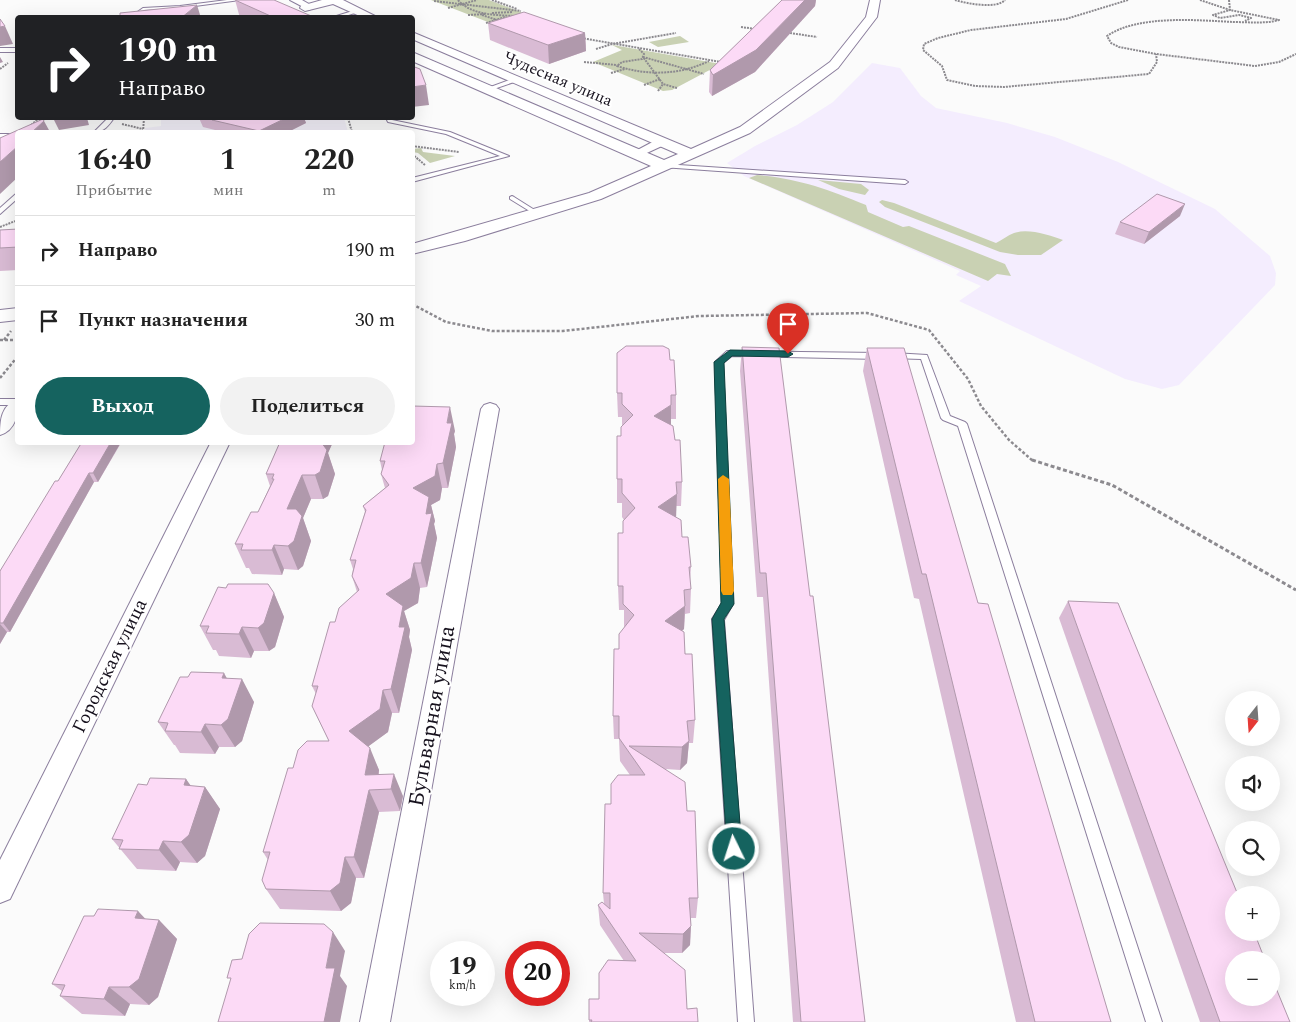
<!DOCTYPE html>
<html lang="ru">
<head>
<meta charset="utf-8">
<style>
	:root { --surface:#fff; --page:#f2f2f2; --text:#222; --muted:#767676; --line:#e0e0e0; --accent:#15635f }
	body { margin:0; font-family:Spectral,serif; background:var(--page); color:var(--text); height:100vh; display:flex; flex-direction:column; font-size:19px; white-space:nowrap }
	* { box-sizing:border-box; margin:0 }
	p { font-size:16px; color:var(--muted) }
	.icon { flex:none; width:28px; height:28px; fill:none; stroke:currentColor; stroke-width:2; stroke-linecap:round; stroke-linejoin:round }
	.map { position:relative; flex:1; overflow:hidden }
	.panel { position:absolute; left:15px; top:130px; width:400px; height:315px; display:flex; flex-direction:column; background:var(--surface); border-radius:5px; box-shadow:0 5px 20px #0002 }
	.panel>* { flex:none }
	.hud { position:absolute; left:15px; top:15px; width:400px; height:105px; border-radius:5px; box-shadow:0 5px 20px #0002; background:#202124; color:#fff; overflow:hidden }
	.needle { width:32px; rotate:197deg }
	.buttons { position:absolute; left:1225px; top:691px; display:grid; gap:10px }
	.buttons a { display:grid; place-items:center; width:55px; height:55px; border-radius:50%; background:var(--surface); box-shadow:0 5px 20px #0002; font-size:25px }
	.speed { position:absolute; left:430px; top:941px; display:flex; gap:10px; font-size:25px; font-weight:700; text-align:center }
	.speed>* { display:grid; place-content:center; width:65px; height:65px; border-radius:50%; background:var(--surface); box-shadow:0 5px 20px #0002; line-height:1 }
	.speed small { font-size:12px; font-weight:400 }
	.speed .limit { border:8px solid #d22; background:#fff; color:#111 }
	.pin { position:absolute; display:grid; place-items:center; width:42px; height:42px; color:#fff; margin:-51px -21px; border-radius:50% 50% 50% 0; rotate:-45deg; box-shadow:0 0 5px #0007 }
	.pin .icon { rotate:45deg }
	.me { position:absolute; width:55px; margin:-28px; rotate:356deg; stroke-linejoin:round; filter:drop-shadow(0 0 4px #0008) }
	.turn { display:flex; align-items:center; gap:18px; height:105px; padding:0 20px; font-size:22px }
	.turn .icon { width:65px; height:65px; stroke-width:2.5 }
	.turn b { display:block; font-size:35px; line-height:42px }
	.eta { display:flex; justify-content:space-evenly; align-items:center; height:85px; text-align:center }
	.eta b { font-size:30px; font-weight:700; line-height:35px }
	.cta { display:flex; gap:10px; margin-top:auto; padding:10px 20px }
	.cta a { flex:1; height:58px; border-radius:30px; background:var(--accent); color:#fff; font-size:20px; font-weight:700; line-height:58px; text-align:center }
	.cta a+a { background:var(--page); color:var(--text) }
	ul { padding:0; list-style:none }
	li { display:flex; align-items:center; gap:15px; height:70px; padding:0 20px; border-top:1px solid var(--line) }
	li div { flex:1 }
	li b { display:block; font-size:19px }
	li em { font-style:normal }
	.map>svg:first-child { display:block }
</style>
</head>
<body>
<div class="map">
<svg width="1296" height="1022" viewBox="0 0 1296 1022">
	<rect width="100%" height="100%" fill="#fbfbfb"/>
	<polygon fill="#f4edfe" points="872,63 900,68 921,96 936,108 1007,123 1055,137 1118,162 1215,209 1270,256 1276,273 1275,285 1179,385 1162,389 1125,379 959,301 981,286 956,275 960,271 744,176 727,163 755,146 797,125 833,102"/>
	<polygon fill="#f3f0f9" points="161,118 344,118 348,132 146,132 145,128 161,126"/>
	<g fill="#c9d1b3">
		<polygon points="431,0 489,0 521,12 526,23 506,29"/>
		<polygon points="680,36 689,42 658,47 649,42"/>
		<polygon points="612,45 613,45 721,64 672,90 663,91 593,62 622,50"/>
		<polygon points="421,148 423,152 455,156 430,163 418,153 413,152 413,149"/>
		<path d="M757 175C800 179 827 189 866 205L868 212 903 227 909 226 1005 264 1011 276 997 274 988 281 749 178Z"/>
		<polygon points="818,180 861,184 869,190 865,195 839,189"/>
		<path d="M882 200 894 203 996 243C1002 240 1008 235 1014 233 1028 228 1049 235 1063 240L1041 255H1018L1000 252 885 207 879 202Z"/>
	</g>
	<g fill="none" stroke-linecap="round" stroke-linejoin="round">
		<defs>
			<g id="service">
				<polygon points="227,0 240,0 180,8 144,10 135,18 129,18 143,8 180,6"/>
				<polygon points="359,9 361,11 339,18 330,18"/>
				<rect x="0" y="48" width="18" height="4"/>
				<polygon points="515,78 517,79 517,81 488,91 485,89"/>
				<path d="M108 118H114C109 125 104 132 94 132Z"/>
				<polygon points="386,118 392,118 392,120 450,132 509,156 412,182 412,178 500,156 446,134 388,122"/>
				<rect x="0" y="134" width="18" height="4"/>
				<polygon points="664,164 905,180 908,182 905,184 662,167 662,165"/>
				<polygon points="18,192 18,198 0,214 0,208"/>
				<polygon points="512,196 514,197 541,214 536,215 510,199 510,197"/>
				<polygon points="727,351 879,353 883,356 879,359 732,356 723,363 733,604 724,620 754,1022 738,1022 712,619 722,603 715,362"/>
				<polygon points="893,353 927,355 950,416 965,422 967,424 1162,1022 1146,1022 958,426 943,420 941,418 921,359 890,358 889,356"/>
				<rect x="0" y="399" width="18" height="6"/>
			</g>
			<g id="minor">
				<polygon points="290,0 302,0 314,7 309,10"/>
				<polygon points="660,138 664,139 666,142 664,145 636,158 630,154"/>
				<path d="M18 400C18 414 16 430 0 435 0 421 1 404 18 400Z"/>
				<polygon points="490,403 496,405 499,409 390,1022 360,1022 481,409 484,405"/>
				<polygon points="211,442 230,442 10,899 0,903 0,860"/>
			</g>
			<g id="tertiary">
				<polygon points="322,0 343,0 379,18 364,18 333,4 305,11 300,8 301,6"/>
				<polygon points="870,0 880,0 877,17 838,68 750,133 601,199 465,241 412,254 412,244 589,193 651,166 412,61 412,52 664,160 678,154 412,39 412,32 691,149 740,127 830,62 866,17"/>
				<polygon points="18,308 18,320 0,322 0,310"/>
			</g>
		</defs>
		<use href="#service" stroke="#8b7e9d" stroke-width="2"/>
		<use href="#minor" stroke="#8b7e9d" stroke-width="2"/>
		<use href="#tertiary" stroke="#8b7e9d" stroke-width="2"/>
		<g stroke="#8c8a8f" stroke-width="2" stroke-dasharray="2 1" stroke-linecap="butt">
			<path d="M458 0C471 15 495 15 514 16"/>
			<polyline points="492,0 517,9"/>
			<path d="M955 0C968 4 997 9 1005 0"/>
			<polyline points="1128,0 1066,19 971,30 938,38 924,44 923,50 942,66 947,80 975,86 1004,87 1149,74 1157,62 1156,54"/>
			<path d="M1200 0 1230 10 1279 20C1264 24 1249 22 1233 22 1196 20 1137 15 1107 36L1111 43 1119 47 1156 54 1255 66 1279 62 1296 54"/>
			<polyline points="1229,0 1230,10 1213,15 1220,18 1239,15 1251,18 1245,21"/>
			<polyline points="434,1 521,11"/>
			<polyline points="448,8 477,0"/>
			<polyline points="492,13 513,12"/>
			<polyline points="468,15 486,14"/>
			<polyline points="482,15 500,21"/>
			<polyline points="486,23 505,17"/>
			<polyline points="741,27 756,29"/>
			<polyline points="790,33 817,37"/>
			<polyline points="581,38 721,62"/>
			<polyline points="596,49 612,44 676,33"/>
			<path d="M639 49 644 54 642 59 622 62 617 66C648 76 680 75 709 61"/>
			<polyline points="584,62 617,65"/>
			<polyline points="0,69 8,63"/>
			<polyline points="611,73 625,69"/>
			<polyline points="644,85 660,79"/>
			<polyline points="677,88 663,84 643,57 704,74"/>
			<polyline points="658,91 663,84"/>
			<polyline points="348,118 352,132"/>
			<polyline points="122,124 143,129"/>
			<polyline points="29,127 39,118"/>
			<polyline points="143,132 144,118"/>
			<polyline points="412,146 459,152"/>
			<polyline points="412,154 425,165"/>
			<polyline points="0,227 18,220"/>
		</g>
		<g stroke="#8c8a8f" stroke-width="2.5" stroke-dasharray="3 2" stroke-linecap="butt">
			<polyline points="412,304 446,322 492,331 563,331 699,316 867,313 929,330 968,379 981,406 1009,440 1033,461"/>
			<polyline points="0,340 18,340"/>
			<polyline points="4,340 11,331"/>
			<polyline points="0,378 18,356"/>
		</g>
		<polyline stroke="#8c8a8f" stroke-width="3" stroke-dasharray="4 2.5" stroke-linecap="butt" points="1032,460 1112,485 1296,590"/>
		<use href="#service" fill="#fff" fill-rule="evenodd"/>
		<use href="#minor" fill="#fff" fill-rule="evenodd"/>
		<use href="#tertiary" fill="#fff" fill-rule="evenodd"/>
	</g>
	<g fill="#d9bbd4">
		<polygon points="235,0 316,18 240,18"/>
		<polygon points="782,0 816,0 815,6 755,72 712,96 709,92 710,70"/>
		<polygon points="488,23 585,33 586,51 549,64 490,40"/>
		<polygon points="199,118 304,118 306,123 288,132 216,132 215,130 203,127"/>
		<polygon points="1180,216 1144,244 1115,234 1120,222"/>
		<polygon points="18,229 18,270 0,271 0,230"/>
		<polygon points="742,347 810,596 865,1022 793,1022 763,597 757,597 740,371"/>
		<polygon points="867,348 978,603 1111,1022 1016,1022 919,599 914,598 863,371"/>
		<polygon points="670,360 676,395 676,419 671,419 671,425 675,440 682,482 681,506 676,506 676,517 691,567 690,581 691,589 690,613 685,614 684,629 682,631 695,720 693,743 689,743 687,763 680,770 666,769 687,811 698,898 696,918 691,918 690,945 682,953 664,953 687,1009 698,1022 589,1022 589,1020 599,999 624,961 600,925 598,905 604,904 603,893 611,804 630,775 620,761 619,739 614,739 613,716 619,649 624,628 624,610 619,610 618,586 624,520 622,517 622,503 617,503 617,479 622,426 622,417 618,417 617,393"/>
		<polygon points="455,431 454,434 456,447 448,488 442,488 440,500 431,505 435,521 434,524 437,538 427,587 420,588 418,603 404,611 410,630 409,637 412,650 399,713 392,713 388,732 368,746 379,770 379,774 403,796 400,811 379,812 364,878 356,878 351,903 341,911 280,909 266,889 268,860 263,852 293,768 329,741 312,706 316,694 312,686 357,592 352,576 353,569 350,560 365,512 363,506 385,488 381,474 382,470 380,461"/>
		<polygon points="82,442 124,442 121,443 98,482 94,482 10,632 7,632 0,644 0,571 58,481"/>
		<polygon points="280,442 333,442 328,453 335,474 328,496 323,499 311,499 303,518 311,541 303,566 298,570 284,569 282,575 252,574 249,568 246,568 235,544 258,512 270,486 266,474"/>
		<polygon points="274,593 284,617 275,647 269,651 254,651 251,658 219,656 216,650 213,650 200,626"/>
		<polygon points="1068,601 1290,1022 1200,1022 1059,618"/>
		<polygon points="227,678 254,702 242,741 235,747 219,747 215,754 180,753 175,745 174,745 158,722"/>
		<polygon points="186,779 190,786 205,787 220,809 205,856 197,863 180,862 176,871 137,869 112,839 147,785"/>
		<polygon points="145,919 159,920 177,939 158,997 149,1005 130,1004 125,1016 82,1014 60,996 62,991 52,984"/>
	</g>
	<g fill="#b099ac">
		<polygon points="805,0 816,0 815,6 755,72 712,96 713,75"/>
		<polygon points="197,5 201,18 181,18"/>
		<polygon points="5,26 13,44 0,46 0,27"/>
		<polygon points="585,33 586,51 549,64 548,45"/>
		<polygon points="0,57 3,62 0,63"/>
		<polygon points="426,85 429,105 412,107 412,87"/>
		<polygon points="53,118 87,118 89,125 59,130"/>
		<polygon points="286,118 304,118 306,123 288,132 260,132 259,131"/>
		<polygon points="44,121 50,132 32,132"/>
		<polygon points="18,146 18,177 0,194 0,162"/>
		<polygon points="1185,204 1180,216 1144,244 1149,232"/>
		<polygon points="671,405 671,429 654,416"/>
		<polygon points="450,407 455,431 454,434 456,447 448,488 443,463 447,423"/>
		<polygon points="111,442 121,442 98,482 93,473"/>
		<polygon points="319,442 333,442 328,453 335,474 328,496 323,499 315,475"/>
		<polygon points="437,464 442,488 440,500 431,505 435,521 434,524 437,538 427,587 421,563 413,488"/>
		<polygon points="89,473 94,482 10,632 3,623"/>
		<polygon points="302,475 311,499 303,518 311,541 303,566 298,570 288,546 287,509"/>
		<polygon points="677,494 676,519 658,507"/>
		<polygon points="274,545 284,569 282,575 272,550"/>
		<polygon points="414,563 420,588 418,603 404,611 410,630 409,637 412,650 399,713 391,689 386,594"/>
		<polygon points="274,593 284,617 275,647 269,651 258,628"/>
		<polygon points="685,606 684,629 665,645 665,621"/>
		<polygon points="0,624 7,632 0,644"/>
		<polygon points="242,627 254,651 251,658 239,634"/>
		<polygon points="224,673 236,695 242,679 254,702 242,741 235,747 221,725 222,678"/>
		<polygon points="383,690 392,713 388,732 358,754 349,731"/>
		<polygon points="205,724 219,747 215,754 201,732"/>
		<polygon points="689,741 687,763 680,770 682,747"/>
		<polygon points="370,748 379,770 376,790 365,775"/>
		<polygon points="394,774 403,796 400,811 391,789"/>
		<polygon points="186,779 201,800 205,787 220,809 205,856 197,863 181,842 184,785"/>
		<polygon points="369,790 379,812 364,878 354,857"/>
		<polygon points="163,841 180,862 176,871 159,850"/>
		<polygon points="345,857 356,878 351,903 341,911 330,891"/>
		<polygon points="138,911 155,929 159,920 177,939 158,997 149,1005 129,987 135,918"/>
		<polygon points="691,926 690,945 682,953 683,934"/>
		<polygon points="333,932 345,951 340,976 347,986 340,1022 324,1022 326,968"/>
		<polygon points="109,987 130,1004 125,1016 104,999"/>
	</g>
	<g fill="#fcdaf6" stroke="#b099ac">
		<polygon points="235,0 274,0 316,18 275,18"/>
		<polygon points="782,0 805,0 756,50 713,75 710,70"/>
		<polygon points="197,5 181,18 120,18 120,13"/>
		<polygon points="524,12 585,33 548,45 488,23"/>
		<polygon points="0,19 5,26 0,27"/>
		<polygon points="412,66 420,69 426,85 412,87"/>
		<polygon points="216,118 286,118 259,131 212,120"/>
		<polygon points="43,119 44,121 32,132 18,132 18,146 0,162 0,138"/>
		<polygon points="1157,194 1185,204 1149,232 1120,222"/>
		<polygon points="18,229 18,247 0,248 0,230"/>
		<polygon points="626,346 663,346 669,349 670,360 674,360 676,395 671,395 671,405 654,416 673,426 675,440 680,440 682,482 676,482 677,494 658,507 681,520 682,537 688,537 691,567 689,567 691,589 684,590 685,606 665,621 684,632 685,654 692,654 695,720 687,721 689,741 682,747 629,746 685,782 687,811 695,811 698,898 689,898 691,926 683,934 639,933 685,970 687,1009 697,1008 698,1022 591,1022 592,1020 589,1020 589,999 599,999 599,973 608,960 636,961 598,905 602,902 610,909 610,893 603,893 605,804 611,804 611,784 618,775 645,775 619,738 619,716 613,716 614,649 619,649 619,634 634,615 623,604 623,586 618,586 618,533 623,533 623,521 635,508 622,493 622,479 617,479 617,436 621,436 621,427 633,415 622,404 622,393 617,393 617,353"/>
		<polygon points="742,347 779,348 810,596 813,596 865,1022 801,1022 766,573 760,573"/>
		<polygon points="867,348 904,348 978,603 988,604 1111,1022 1035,1022 926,574 922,574"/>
		<polygon points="412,406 450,407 447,423 452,423 443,463 437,464 435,476 413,488 429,497 426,514 432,513 421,563 414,563 411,578 386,594 403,606 399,627 405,627 391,689 383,690 380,709 349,731 370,748 365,775 394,774 391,789 369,790 354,857 345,857 340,883 330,891 266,889 262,880 270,852 263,852 288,768 293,768 298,750 307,741 329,741 312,706 318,686 312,686 330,622 335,622 339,608 359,590 352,576 356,560 350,560 366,510 363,506 389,485 381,474 385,461 380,461 385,442 412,442"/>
		<polygon points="82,442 111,442 93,473 89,473 3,623 0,623 0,571 55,481 58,481"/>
		<polygon points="280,442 321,442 327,450 320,472 315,475 302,475 287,509 296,509 302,516 294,541 288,546 274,545 272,550 241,550 243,544 235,544 251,512 258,512 274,479 272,479 274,474 266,474"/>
		<polygon points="228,584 268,584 274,593 264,623 258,628 242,627 239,634 206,633 209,626 200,626 218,587 226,588"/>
		<polygon points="1068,601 1118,603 1238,895 1234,895 1234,932 1254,932 1265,960 1234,960 1234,998 1271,998 1271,976 1290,1022 1220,1022"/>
		<polygon points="191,672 224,673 222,678 242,679 228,719 221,725 205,724 201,732 165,731 168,723 158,722 180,677 188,677"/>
		<polygon points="150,778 186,779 184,785 205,787 189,835 181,842 163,841 159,850 119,849 123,840 112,839 138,784 147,785"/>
		<polygon points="98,909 138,911 135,918 159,920 139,979 129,987 109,987 104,999 60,996 65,985 52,984 84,916 94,916"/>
		<polygon points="260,923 324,924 333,932 326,968 335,968 324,1022 218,1022 231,978 227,978 232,960 242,959 249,934"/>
	</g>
	<polygon fill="#15635f" stroke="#0e403e" points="730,350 788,351 793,354 788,357 732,356 724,363 734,604 724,619 742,849 740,855 734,857 729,855 727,849 712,619 721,603 714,362"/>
	<polygon fill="#f59e0b" points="723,475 729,479 734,591 732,595 723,595 721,591 718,479"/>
	<g text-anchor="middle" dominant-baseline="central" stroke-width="4" stroke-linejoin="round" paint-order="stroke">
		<g font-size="16" fill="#17121e" stroke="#fff">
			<text transform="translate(558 79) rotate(23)">Чудесная улица</text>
		</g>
		<g font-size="19" fill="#17121e" stroke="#fff">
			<text transform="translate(110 666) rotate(-64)">Городская улица</text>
		</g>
		<g font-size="22" fill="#17121e" stroke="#fff">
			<text transform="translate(432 716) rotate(-80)">Бульварная улица</text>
		</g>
	</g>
</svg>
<div class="buttons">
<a><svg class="needle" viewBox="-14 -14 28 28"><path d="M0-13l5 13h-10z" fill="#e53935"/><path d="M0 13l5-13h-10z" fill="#767676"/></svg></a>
<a><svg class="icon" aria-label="sound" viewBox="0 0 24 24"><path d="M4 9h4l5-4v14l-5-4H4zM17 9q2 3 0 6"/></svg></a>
<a><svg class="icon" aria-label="search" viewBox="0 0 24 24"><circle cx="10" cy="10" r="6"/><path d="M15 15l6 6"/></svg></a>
<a>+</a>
<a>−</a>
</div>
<div class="speed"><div>19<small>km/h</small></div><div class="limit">20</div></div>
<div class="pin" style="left:788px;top:354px;background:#d93025"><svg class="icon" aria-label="arrive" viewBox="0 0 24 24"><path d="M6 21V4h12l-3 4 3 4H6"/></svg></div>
<svg class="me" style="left:734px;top:849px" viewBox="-20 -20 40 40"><circle r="17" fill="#15635f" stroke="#fff" stroke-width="3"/><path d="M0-11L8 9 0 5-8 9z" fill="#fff"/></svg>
<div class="hud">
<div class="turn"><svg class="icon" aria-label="right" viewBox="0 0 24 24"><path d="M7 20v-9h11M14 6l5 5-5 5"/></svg><div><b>190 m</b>Направо</div></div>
</div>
<section class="panel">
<div class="eta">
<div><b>16:40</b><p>Прибытие</p></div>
<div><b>1</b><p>мин</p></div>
<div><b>220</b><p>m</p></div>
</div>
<ul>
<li><svg class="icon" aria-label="right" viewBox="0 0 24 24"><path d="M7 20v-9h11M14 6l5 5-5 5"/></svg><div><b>Направо</b></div><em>190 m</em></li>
<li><svg class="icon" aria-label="arrive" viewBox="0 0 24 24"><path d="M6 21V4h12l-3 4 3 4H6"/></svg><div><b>Пункт назначения</b></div><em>30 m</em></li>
</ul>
<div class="cta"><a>Выход</a><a>Поделиться</a></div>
</section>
</div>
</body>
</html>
